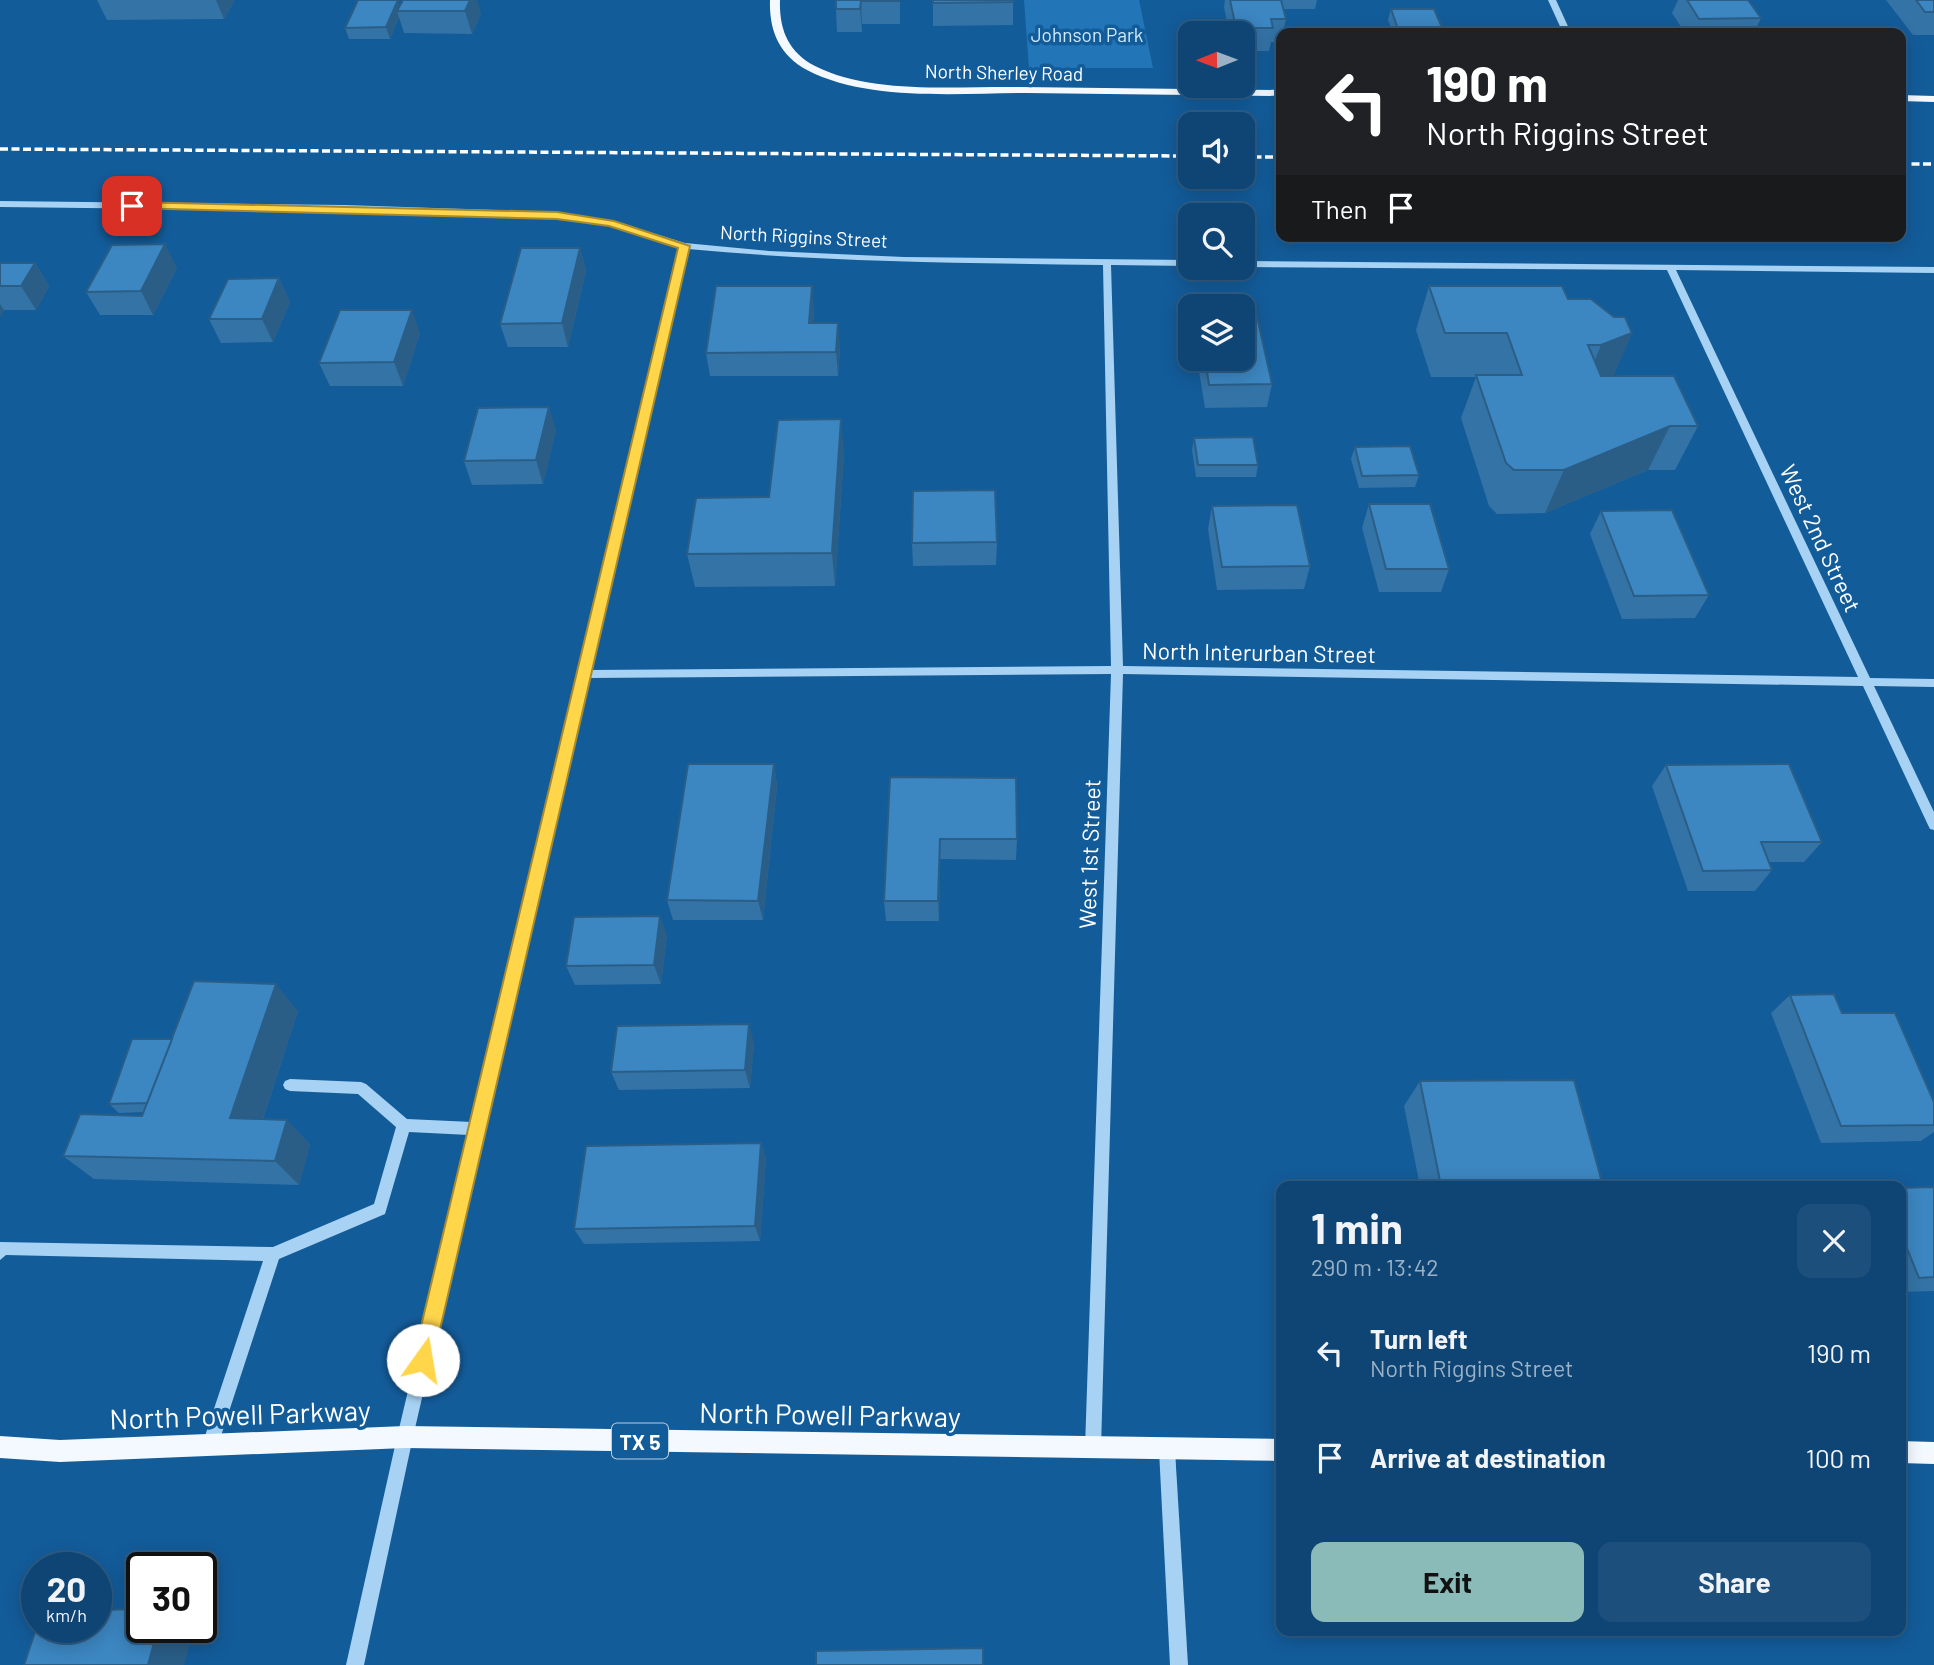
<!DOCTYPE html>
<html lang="en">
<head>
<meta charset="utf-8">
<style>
	:root { --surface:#0e4574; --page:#1c4f7c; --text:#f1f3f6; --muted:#9bb1c5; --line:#2e5d86; --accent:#8bbbb9 }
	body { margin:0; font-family:Barlow,sans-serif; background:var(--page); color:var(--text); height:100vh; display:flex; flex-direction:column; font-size:26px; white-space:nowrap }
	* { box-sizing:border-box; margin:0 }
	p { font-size:23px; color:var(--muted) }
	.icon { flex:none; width:38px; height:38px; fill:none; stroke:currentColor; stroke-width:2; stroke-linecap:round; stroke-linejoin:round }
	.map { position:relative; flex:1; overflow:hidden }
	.drawer { position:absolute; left:1276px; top:1181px; width:630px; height:455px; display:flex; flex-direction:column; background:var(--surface); border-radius:14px; box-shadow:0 4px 18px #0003,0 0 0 2px var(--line) }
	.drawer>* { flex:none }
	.hud { position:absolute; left:1276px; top:28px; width:630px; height:214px; border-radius:14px; box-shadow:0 4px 18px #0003,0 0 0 2px var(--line); background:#202124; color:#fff; overflow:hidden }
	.needle { width:46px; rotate:269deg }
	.buttons { position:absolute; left:1178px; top:21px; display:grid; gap:14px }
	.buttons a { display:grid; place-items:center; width:77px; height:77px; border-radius:14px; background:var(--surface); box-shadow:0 4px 18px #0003,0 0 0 2px var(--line); font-size:35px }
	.speed { position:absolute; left:21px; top:1552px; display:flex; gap:14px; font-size:35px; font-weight:700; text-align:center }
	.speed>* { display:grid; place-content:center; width:91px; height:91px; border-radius:50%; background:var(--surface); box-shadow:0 4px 18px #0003,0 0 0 2px var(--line); line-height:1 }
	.speed small { font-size:18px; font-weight:400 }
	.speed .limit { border:4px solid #111; border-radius:10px; background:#fff; color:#111 }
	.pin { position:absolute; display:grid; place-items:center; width:60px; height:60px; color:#fff; margin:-30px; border-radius:14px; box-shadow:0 4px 10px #0006 }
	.me { position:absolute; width:77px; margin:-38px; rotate:13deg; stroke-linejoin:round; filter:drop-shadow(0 0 5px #0008) }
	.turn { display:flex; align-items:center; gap:24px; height:147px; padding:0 35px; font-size:32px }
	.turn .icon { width:91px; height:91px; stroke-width:2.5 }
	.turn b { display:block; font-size:49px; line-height:60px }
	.then { display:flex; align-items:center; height:66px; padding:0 35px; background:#0003; gap:14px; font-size:26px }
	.round { display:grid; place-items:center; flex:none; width:74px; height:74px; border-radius:14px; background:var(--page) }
	.summary { display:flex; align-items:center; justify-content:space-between; height:119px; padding:0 35px }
	h1 { font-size:42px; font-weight:700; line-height:52px }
	.primary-button { display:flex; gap:14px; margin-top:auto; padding:14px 35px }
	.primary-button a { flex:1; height:80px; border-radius:14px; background:var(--accent); color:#111; font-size:28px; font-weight:700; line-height:80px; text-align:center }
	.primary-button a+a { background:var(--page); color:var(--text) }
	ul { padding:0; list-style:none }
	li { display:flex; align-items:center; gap:21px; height:105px; padding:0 35px }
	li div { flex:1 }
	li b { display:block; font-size:26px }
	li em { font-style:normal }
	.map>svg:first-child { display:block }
</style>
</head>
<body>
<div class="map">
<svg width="1934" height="1665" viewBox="0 0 1934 1665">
	<rect width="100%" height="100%" fill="#135c9a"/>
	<polygon fill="#2275b7" points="1024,0 1139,0 1153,68 1029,68"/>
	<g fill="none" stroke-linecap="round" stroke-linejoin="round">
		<g fill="#a7d2f3" fill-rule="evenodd">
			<polygon points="1548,0 1556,0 1571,33 1563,33"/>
			<path d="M0 201 344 205 557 212 610 220 685 243 769 251 904 257 1190 260V266L1111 265 1123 666 1858 677 1667 270 1242 267V261L1934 267V273L1676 270 1870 678 1934 679V687L1874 686 1934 812V830L1930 829 1928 825 1863 686 1123 674 1101 1448 1099 1454 1093 1456 1087 1454 1085 1448 1111 674 588 678 413 1437 364 1665H346L397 1437 469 1135 409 1132 385 1214 279 1259 218 1445 216 1451 210 1453 204 1451 202 1445 263 1261 6 1255 0 1260V1242L273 1247 374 1204 396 1127 358 1094 290 1091 285 1089 283 1085 285 1081 290 1079 361 1082 366 1084 407 1119 472 1122 679 247 609 225 557 218 344 211 0 207ZM688 249C826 262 964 263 1103 265L1111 666 590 670Z"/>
			<polygon points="1167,1442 1173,1444 1175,1450 1188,1665 1170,1665 1159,1450 1161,1444"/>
		</g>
		<g fill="#f3f9ff" fill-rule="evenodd">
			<path d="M770 0H780C779 29 788 52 815 66 872 95 957 86 1020 87 1107 88 1194 89 1281 90V96C1196 95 1111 94 1027 93 960 93 868 102 807 70 779 55 769 30 770 0Z"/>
			<polygon points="1900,95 1934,96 1934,102 1900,101"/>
			<polygon points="405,1426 1281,1439 1281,1461 405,1448 60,1462 0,1458 0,1436 60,1440"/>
			<polygon points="1900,1441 1934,1442 1934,1464 1900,1463"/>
		</g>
		<g stroke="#fff" stroke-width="3.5" stroke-dasharray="8 3.5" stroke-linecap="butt">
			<polyline points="0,149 1190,156"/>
			<polyline points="1242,157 1281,157"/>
			<polyline points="1900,164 1934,164"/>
		</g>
	</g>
	<g fill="#3473a6">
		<polygon points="97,0 235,0 224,19 107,20"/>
		<polygon points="836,0 900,0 900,24 862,24 862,32 837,32 836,9"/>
		<polygon points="933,0 1013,0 1013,25 933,26"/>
		<polygon points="1225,0 1317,0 1315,9 1283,9 1286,19 1283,33 1281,33 1281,42 1271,42 1269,51 1242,51 1242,33 1229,33 1224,7"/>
		<polygon points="1678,0 1748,0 1761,18 1754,33 1685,33 1672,13"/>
		<polygon points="1886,0 1934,0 1934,35 1913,35"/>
		<polygon points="400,5 481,13 472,34 404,33 399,17 390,39 349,39 345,28"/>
		<polygon points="1391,9 1444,32 1443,33 1393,33 1388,20"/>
		<polygon points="580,248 586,271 568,347 508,347 500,324"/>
		<polygon points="0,263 35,263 49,286 36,310 4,310 0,317"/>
		<polygon points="177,268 153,315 100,315 86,292"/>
		<polygon points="279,278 290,302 273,342 221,343 209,319"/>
		<polygon points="1429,286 1568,299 1632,333 1613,376 1698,426 1675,470 1648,470 1545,513 1497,514 1489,506 1461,418 1476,377 1431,377 1416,330"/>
		<polygon points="1254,303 1272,384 1267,407 1205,408 1197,359 1242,359 1242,306 1195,306 1195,304"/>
		<polygon points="814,309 813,323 840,347 838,376 710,376 706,353"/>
		<polygon points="420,333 403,386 330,386 319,363"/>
		<polygon points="556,430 543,484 472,485 464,461"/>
		<polygon points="1194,438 1258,465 1256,477 1196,477 1192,450"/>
		<polygon points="1355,447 1419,475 1415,487 1359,488 1351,459"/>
		<polygon points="844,453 835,586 695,587 687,554 769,497"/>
		<polygon points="1369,504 1449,569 1441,592 1379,592 1362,528"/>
		<polygon points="1212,506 1310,566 1304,589 1217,590 1208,529"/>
		<polygon points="1601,511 1709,595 1695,618 1622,619 1590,534"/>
		<polygon points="997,542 996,565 913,566 912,543"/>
		<polygon points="774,764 777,786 763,920 673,920 667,900"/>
		<polygon points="1666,765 1822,842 1804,862 1769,862 1772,870 1755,891 1688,891 1652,786"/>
		<polygon points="890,777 1017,839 1016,860 940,859 939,921 886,921 884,901"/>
		<polygon points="667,935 661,984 575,985 566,966"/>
		<polygon points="1790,995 1842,1013 1934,1102 1934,1132 1921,1141 1821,1143 1771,1013"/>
		<polygon points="298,1011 263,1119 310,1144 299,1185 94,1179 63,1156 142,1116 144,1112 119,1113 109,1104 172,1039"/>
		<polygon points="754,1043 750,1088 619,1090 611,1072"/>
		<polygon points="1420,1081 1603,1186 1420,1186 1404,1106"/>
		<polygon points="761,1143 766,1159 760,1241 584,1244 574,1229"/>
		<polygon points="1934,1187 1934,1291 1900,1292 1900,1188"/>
	</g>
	<g fill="#2a5e87">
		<polygon points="216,0 235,0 224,19"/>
		<polygon points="398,0 402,11 397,11 399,17 390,39 386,27"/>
		<polygon points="470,0 477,0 481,13 472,34 465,11"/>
		<polygon points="861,1 862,24 862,32 860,9"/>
		<polygon points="165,244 177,268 153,315 141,291"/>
		<polygon points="580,248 586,271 568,347 562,323"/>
		<polygon points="35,263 49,286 36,310 21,286"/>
		<polygon points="279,278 290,302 273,342 262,319"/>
		<polygon points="812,286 814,309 811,347 809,323"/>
		<polygon points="0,304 4,310 0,317"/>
		<polygon points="412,310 420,333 403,386 394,362"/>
		<polygon points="838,323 840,347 838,376 836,352"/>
		<polygon points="1632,333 1613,377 1583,389 1601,345"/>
		<polygon points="549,407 556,430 543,484 536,460"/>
		<polygon points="841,419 844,453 835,586 832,553"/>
		<polygon points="1670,426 1648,470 1545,513 1564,470"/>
		<polygon points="774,764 777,786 763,920 758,901"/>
		<polygon points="940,839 940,859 939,921 938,901"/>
		<polygon points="660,916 667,935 661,984 654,965"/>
		<polygon points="276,984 298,1011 255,1143 230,1118"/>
		<polygon points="749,1024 754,1043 750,1088 745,1070"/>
		<polygon points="287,1120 310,1144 299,1185 275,1161"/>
		<polygon points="761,1143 766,1159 760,1241 755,1226"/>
		<polygon points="158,1628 194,1628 184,1665 148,1665"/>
	</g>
	<g fill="#3c86c1" stroke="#2a5e87" stroke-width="2">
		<polygon points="358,0 398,0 386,27 345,28"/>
		<polygon points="403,0 470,0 465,11 397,11"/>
		<polygon points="836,0 899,0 899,1 861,1 860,9 836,9"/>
		<polygon points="933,0 1013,0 1013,2 933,3"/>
		<polygon points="1230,0 1281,0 1286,19 1271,19 1273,28 1236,28"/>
		<polygon points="1687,0 1748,0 1761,18 1699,19"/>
		<polygon points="1916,0 1934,0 1934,12 1925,12"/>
		<polygon points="1391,9 1434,9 1444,32 1399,32"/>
		<polygon points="165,244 141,291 86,292 112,245"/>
		<polygon points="521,248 580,248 562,323 500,324"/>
		<polygon points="0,263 35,263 21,286 0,286"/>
		<polygon points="279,278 262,319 209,319 228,279"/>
		<polygon points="716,286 812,286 809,323 838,323 836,352 706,353"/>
		<polygon points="1429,286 1562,286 1568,299 1591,299 1614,317 1625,317 1632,333 1601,345 1588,345 1601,376 1674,376 1698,426 1670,426 1564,470 1514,470 1506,463 1476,375 1522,375 1507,333 1445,333"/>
		<polygon points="1254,303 1272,384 1209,385 1205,359 1242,359 1242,306 1195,306 1195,304"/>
		<polygon points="340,310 412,310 394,362 319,363"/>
		<polygon points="549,407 536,460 464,461 478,408"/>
		<polygon points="841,419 832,553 687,554 696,498 769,497 778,420"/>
		<polygon points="1253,437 1258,465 1198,465 1194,438"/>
		<polygon points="1410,446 1419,475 1362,476 1355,447"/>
		<polygon points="995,490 997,542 912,543 913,491"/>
		<polygon points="1369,504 1430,504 1449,569 1386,569"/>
		<polygon points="1297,505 1310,566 1222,567 1212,506"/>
		<polygon points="1672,510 1709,595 1634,596 1601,511"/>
		<polygon points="688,764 774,764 758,901 667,900"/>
		<polygon points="1789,764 1822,842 1761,842 1772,870 1703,871 1666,765"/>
		<polygon points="890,777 1016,778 1017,839 940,839 938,901 884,901"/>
		<polygon points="660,916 654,965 566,966 574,917"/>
		<polygon points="194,981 276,984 230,1118 287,1120 275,1161 63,1156 80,1114 142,1116"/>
		<polygon points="1834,994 1842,1013 1895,1013 1934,1102 1934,1125 1841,1126 1790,995"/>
		<polygon points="749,1024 745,1070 611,1072 617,1026"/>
		<polygon points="132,1039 172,1039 147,1103 109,1104"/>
		<polygon points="1574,1080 1603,1186 1441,1186 1420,1081"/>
		<polygon points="761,1143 755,1226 574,1229 586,1146"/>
		<polygon points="1934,1187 1934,1277 1919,1278 1900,1231 1900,1188"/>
		<polygon points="142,1609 142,1628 158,1628 148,1665 24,1665 37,1626 37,1628 96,1628 96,1610"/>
		<polygon points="983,1648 983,1665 816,1665 816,1651"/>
	</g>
	<polygon fill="#ffd54a" stroke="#a68a30" stroke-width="2" points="132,202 557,212 614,221 690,246 433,1360 430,1367 423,1370 416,1367 413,1360 678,248 609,226 557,219 128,208 127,206"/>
	<g text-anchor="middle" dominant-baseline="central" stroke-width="7" stroke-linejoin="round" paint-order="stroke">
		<g font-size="19" fill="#cfe9fd" stroke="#135c9a">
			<text x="1087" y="34">Johnson Park</text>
		</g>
		<g font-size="19" fill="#fff" stroke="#135c9a">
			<text transform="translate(1004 72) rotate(1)">North Sherley Road</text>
			<text transform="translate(804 236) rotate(3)">North Riggins Street</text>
		</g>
		<rect fill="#135c9a" stroke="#b8cee1" stroke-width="2" x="612" y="1423.5" width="56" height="35" rx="5"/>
		<g font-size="21" font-weight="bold" fill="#fff">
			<text x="640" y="1441">TX 5</text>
		</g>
		<g font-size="23" fill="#fff" stroke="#135c9a">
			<text transform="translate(1821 538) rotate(65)">West 2nd Street</text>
			<text transform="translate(1259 652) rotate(1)">North Interurban Street</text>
			<text transform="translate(1089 854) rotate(-88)">West 1st Street</text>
		</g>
		<g font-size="28" fill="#fff" stroke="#135c9a">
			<text transform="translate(240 1414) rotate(-2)">North Powell Parkway</text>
			<text transform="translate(830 1414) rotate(1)">North Powell Parkway</text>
		</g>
	</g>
</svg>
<div class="buttons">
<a><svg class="needle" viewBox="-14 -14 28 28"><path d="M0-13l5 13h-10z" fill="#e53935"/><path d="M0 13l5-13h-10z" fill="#9bb1c5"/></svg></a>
<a><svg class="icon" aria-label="sound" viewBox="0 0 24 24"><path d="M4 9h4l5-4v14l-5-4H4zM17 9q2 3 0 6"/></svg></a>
<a><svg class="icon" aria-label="search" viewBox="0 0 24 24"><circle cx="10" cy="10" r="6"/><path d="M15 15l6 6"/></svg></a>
<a><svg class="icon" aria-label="layers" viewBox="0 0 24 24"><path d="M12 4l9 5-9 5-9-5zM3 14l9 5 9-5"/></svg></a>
</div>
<div class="speed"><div>20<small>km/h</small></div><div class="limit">30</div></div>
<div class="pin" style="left:132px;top:206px;background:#d93025"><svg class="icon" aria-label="arrive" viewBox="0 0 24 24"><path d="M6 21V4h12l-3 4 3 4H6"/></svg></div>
<svg class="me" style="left:423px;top:1360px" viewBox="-20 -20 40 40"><circle r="19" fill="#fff"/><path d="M0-13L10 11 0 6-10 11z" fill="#ffd54a"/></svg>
<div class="hud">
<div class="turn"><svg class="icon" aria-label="left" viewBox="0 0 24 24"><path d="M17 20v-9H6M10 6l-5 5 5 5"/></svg><div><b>190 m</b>North Riggins Street</div></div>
<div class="then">Then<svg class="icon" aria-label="arrive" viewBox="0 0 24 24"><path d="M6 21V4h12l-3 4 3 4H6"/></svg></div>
</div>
<section class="drawer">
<div class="summary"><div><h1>1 min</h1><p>290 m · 13:42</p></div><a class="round"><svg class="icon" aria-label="close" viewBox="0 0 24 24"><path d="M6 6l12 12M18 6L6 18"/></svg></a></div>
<ul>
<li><svg class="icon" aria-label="left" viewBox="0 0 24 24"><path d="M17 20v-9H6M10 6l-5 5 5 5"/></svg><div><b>Turn left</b><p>North Riggins Street</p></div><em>190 m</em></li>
<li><svg class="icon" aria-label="arrive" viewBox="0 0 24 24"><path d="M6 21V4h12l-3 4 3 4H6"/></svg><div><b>Arrive at destination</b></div><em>100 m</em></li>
</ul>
<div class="primary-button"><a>Exit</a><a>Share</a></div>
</section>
</div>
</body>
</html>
